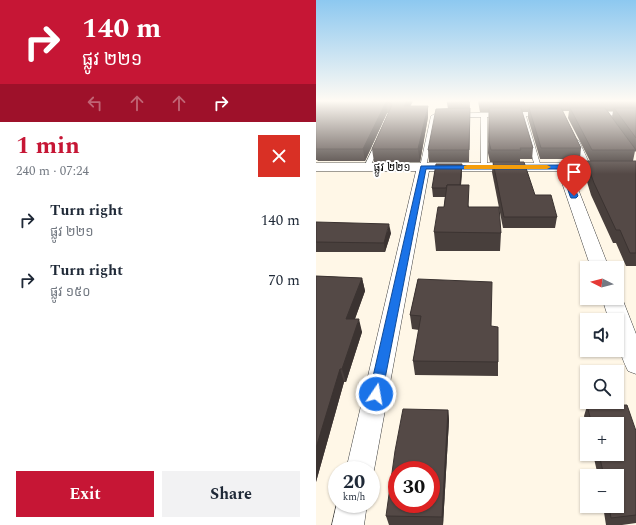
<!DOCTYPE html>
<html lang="en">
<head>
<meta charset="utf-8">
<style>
	:root { --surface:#fff; --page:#f2f2f3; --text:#1f2937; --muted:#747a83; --accent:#c61635 }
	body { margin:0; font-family:Spectral,"Noto Sans Khmer",serif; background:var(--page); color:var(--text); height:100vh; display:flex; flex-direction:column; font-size:15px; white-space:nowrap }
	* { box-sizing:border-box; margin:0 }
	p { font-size:13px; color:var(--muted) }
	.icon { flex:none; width:22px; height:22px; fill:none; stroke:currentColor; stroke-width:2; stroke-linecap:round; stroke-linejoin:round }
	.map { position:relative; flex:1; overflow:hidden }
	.panel { display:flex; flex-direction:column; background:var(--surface); width:316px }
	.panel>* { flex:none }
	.banner { background:#c61635; color:#fff; overflow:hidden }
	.needle { width:26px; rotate:276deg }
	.tools { position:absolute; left:264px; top:261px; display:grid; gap:8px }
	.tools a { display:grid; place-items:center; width:44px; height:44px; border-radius:0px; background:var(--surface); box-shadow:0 1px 3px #0004; font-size:20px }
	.speed { position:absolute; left:12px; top:461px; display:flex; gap:8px; font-size:20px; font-weight:700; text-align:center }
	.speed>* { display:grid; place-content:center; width:52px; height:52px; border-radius:50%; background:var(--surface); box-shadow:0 1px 3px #0004; line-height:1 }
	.speed small { font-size:10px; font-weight:400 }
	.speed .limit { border:6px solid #d22; background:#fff; color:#111 }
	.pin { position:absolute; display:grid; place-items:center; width:34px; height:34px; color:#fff; margin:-41px -17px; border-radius:50% 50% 50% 0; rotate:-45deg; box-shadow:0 0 4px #0007 }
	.pin .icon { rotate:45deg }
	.me { position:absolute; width:44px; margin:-22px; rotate:12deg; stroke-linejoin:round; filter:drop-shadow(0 0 3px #0008) }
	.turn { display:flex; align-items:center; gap:14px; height:84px; padding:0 16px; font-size:18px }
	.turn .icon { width:52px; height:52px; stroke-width:2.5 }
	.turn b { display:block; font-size:28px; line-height:34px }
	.lanes { display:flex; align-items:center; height:38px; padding:0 16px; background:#0003; justify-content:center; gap:20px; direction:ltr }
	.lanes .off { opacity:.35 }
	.round { display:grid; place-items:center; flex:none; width:42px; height:42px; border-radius:0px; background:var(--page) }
	.head { display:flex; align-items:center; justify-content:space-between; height:68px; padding:0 16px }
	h1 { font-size:24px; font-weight:700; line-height:30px; color:var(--accent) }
	.cta { display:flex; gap:8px; margin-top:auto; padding:8px 16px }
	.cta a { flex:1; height:46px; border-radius:0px; background:var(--accent); color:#fff; font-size:16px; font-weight:700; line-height:46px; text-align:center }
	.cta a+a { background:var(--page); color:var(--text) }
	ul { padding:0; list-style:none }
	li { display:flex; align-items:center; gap:12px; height:60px; padding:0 16px }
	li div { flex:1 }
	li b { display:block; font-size:15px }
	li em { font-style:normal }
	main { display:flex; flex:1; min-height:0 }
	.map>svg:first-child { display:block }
</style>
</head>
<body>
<main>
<section class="panel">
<div class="banner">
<div class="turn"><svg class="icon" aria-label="right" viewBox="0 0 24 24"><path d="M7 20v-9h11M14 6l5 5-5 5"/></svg><div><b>140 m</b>ផ្លូវ ២២១</div></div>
<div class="lanes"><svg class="icon off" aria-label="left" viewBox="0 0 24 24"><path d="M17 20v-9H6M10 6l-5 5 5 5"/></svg><svg class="icon off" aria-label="ahead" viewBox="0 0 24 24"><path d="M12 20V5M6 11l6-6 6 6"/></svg><svg class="icon off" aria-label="ahead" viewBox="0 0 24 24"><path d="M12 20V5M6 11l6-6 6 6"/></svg><svg class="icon" aria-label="right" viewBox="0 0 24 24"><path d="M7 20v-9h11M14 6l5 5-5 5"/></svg></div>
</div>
<div class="head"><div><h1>1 min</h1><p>240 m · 07:24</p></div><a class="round" style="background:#d93025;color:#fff"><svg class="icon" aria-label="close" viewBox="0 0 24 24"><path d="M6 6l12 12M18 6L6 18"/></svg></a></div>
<ul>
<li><svg class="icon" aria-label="right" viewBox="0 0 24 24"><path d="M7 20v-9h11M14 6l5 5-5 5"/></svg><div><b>Turn right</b><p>ផ្លូវ ២២១</p></div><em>140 m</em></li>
<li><svg class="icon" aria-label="right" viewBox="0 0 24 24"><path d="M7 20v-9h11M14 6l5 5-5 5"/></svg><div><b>Turn right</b><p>ផ្លូវ ១៥០</p></div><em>70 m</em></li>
</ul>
<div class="cta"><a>Exit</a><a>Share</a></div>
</section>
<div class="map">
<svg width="320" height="525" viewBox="0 0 320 525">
	<rect width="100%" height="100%" fill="#fff7e7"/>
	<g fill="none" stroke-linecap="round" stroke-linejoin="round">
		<defs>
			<g id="service">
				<polygon points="207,112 224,112 227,114 224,116 210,116 225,167 224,168 219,167 205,116 171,117 171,167 168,169 165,167 165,117 120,118 110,167 107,169 104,167 115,116 119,114"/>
				<polygon points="281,112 320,112 320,116 279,115 279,113"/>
				<polygon points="260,139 263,141 275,167 274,168 269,167 257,141"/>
				<polygon points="60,142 65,143 54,167 49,168 48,167"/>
			</g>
			<g id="minor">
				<polygon points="0,163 320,163 320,171 255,171 293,268 275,268 242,171 113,171 58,470 55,478 55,470 30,470 100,171 0,171"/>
				<path d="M301 293 306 298 320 334V374L312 371C303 353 301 340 301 320H293L286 298H301Z"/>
				<polygon points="21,503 51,504 48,525 16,525"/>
			</g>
		</defs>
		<use href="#service" stroke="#3d3d3d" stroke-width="1"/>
		<use href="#minor" stroke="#3d3d3d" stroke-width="1"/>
		<use href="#service" fill="#fff" fill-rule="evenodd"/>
		<use href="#minor" fill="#fff" fill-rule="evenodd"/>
	</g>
	<g fill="#483f3c" fill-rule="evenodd">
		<polygon points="0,101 97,101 94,106 112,117 104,162 58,162 56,149 72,113 71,113 49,161 2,161 1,160 0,160"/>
		<polygon points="154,101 153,162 113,162 112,150 132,109 131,103"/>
		<path d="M162 101H320V152L319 151 317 161H320V266H310L300 243H297L275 195 268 172 270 161H274L252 118 253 111H247L265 148 264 159H224L212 118V112H206L217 148 216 159H204V162H174L172 153 173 112H164ZM292 111H297L296 117Z"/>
		<polygon points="177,162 219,195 241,217 239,228 187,228 176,172"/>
		<polygon points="146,164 145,185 153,207 185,233 184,251 120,251 118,232 128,207 129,197 117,197 116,188"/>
		<polygon points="0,222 75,233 69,252 0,252"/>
		<polygon points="0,276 46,278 49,291 39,319 46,332 30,382 28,382 0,482"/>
		<polygon points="102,279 175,326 182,362 182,376 99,375 97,361 103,330 96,329 94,315"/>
		<polygon points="271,406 320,431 320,523 306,525 290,525 287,506 301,506 301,476 282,476 277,454 301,454 301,424 271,424 271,428 268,416"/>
		<polygon points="132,410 133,420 127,525 73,525 70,516"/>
	</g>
	<g fill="#3b3331">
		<polygon points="91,101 97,101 89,117 88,106"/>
		<polygon points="70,102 71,113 49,161 47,149"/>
		<polygon points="112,106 112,117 104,162 102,149"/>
		<polygon points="146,164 146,172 144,197 144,188"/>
		<polygon points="73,224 75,233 69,252 68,243"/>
		<polygon points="46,278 49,291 34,332 30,319"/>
		<polygon points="43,319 46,332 30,382 26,369"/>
		<polygon points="24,369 28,382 0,482 0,448"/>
		<polygon points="132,410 133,420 127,525 126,517"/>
	</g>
	<g fill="#544946" stroke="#3b3331" fill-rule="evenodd">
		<polygon points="0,101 91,101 88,106 112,106 102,149 56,149 76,105 75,103 70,102 47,149 0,149"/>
		<polygon points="132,101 154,101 154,102 131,103"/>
		<polygon points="164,101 320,101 320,102 165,102"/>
		<polygon points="154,108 153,150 112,150 120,109"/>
		<polygon points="173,108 205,108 217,148 204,148 205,150 175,150 173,142"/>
		<polygon points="213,108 245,108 265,148 225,148"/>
		<polygon points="254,108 289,108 320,150 276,150"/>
		<polygon points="298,108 320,108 320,138"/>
		<polygon points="270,161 320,161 320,253 314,253 304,230 300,230 278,183"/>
		<polygon points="177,162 208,162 219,195 235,195 241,217 188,217"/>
		<polygon points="120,164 146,164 144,185 131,185 130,188 116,188"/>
		<polygon points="131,185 153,185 152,207 183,207 185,233 118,232 122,207 128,207"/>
		<polygon points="0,222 73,224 68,243 0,242"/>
		<polygon points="0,276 46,278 30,319 43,319 26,369 24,369 0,448"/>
		<polygon points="102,279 176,282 175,326 182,327 182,362 97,361 105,316 94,315"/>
		<polygon points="311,405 320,431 320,515 295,518 293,506 301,506 301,476 288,476 283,454 301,454 301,424 276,424 271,406"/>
		<path d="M87 409 132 410 126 517 70 516 79 451ZM81 470H115V504H81Z"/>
	</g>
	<linearGradient id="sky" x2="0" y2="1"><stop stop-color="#8dc8f0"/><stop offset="0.58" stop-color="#fffbf4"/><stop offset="1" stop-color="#fffbf4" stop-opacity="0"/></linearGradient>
	<rect width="320" height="174" fill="url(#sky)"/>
	<polygon fill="#1a73e8" stroke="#114b97" points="247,165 250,167 262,196 260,198 255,198 254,196 245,169 110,169 66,394 64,398 60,400 55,398 53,394 105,166"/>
	<polygon fill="#f59e0b" points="151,165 231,165 235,167 231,169 148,169 148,166"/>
	<g text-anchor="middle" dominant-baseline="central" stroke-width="4" stroke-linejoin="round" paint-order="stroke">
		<g font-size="11" fill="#0a0a0a" stroke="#fff">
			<text x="76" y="167">ផ្លូវ ២២១</text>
		</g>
	</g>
</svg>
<div class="tools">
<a><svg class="needle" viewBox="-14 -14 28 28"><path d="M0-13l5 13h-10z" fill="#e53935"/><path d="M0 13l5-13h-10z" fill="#747a83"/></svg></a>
<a><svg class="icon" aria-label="sound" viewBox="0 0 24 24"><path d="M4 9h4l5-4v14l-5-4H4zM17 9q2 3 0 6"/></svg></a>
<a><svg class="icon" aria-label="search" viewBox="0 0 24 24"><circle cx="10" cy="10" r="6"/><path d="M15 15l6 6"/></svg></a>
<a>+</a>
<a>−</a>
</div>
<div class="speed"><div>20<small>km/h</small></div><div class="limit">30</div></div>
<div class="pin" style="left:258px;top:196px;background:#d93025"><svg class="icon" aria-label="arrive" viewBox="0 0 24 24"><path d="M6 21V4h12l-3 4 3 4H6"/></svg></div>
<svg class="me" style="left:60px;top:394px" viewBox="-20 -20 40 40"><circle r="17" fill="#1a73e8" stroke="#fff" stroke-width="3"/><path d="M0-11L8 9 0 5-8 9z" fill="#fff"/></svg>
</div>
</main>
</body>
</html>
